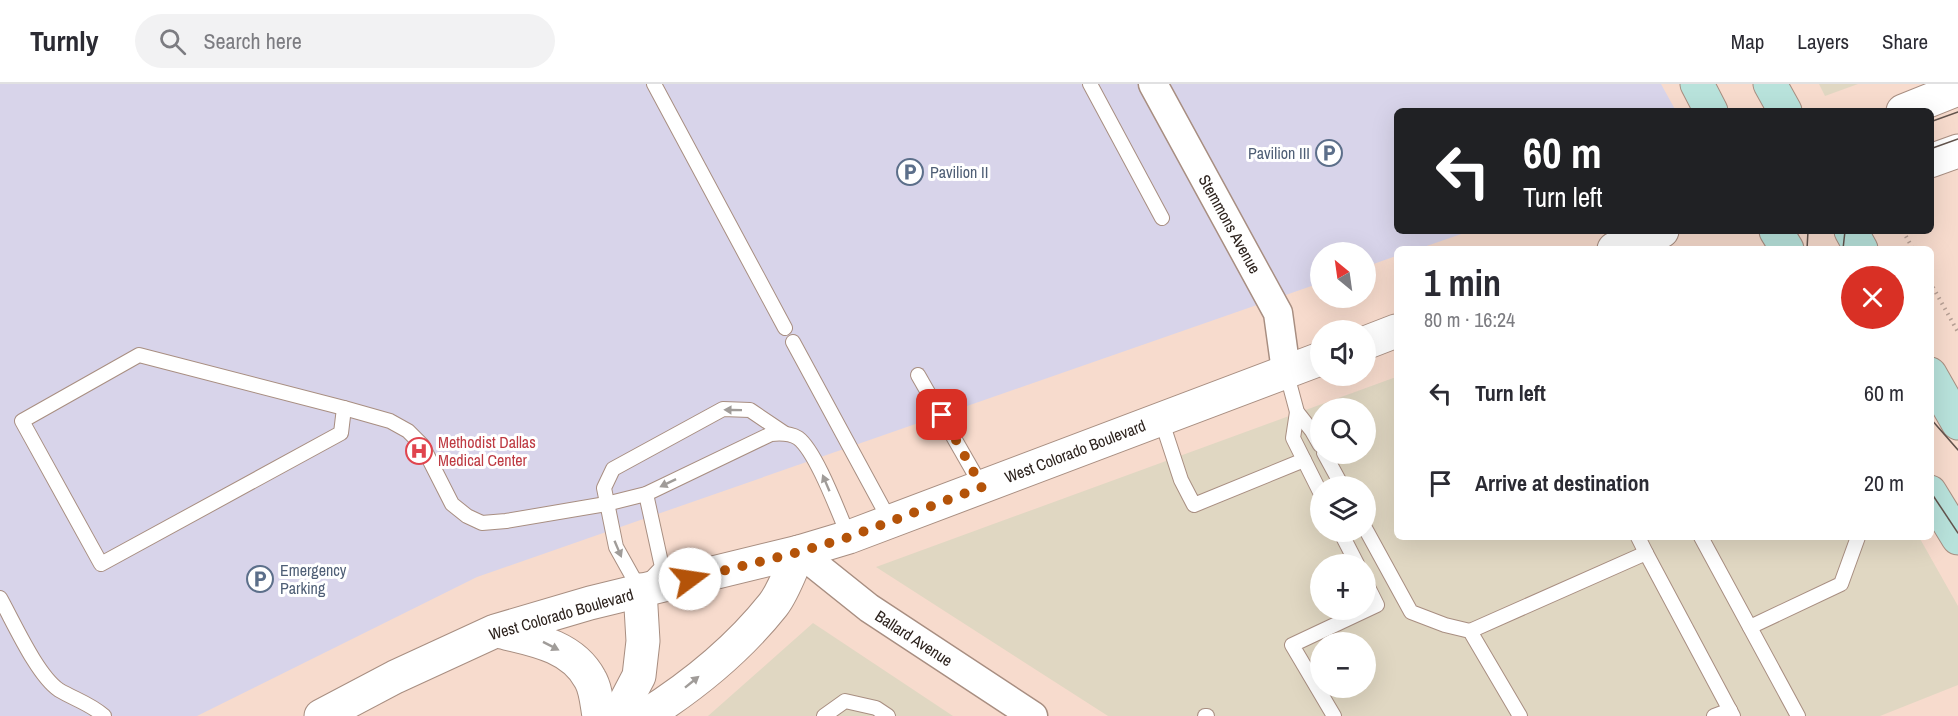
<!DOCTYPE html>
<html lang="en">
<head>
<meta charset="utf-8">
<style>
	:root { --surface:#fff; --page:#f2f2f3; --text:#2b2b33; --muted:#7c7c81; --line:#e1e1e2 }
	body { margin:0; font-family:"Archivo Narrow",sans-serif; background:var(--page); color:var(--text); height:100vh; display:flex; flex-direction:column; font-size:22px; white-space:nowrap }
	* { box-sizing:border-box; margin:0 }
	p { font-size:20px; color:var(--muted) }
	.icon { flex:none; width:33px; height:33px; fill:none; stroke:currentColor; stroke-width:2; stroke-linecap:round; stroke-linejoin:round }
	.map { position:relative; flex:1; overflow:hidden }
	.drawer { position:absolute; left:1394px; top:162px; width:540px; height:294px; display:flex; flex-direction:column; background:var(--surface); border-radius:9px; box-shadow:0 6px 24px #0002 }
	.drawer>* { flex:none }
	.banner { position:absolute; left:1394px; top:24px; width:540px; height:126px; border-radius:9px; box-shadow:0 6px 24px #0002; background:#202124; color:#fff; overflow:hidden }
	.needle { width:39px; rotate:331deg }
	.fabs { position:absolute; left:1310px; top:158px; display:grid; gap:12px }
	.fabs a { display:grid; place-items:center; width:66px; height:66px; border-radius:50%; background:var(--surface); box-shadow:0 6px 24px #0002; font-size:30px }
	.pin { position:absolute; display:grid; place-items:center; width:51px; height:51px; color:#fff; margin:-26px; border-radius:12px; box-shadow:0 3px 9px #0006 }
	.me { position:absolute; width:66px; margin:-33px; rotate:76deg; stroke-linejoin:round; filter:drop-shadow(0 0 4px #0008) }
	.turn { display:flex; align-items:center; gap:21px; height:126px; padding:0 30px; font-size:27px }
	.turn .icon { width:78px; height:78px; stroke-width:2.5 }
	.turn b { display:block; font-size:42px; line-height:51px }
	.round { display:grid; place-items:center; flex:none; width:63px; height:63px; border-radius:32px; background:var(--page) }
	.summary { display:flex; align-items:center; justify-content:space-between; height:102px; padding:0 30px }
	h1 { font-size:36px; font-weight:800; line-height:45px }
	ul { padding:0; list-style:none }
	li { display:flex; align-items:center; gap:18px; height:90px; padding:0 30px }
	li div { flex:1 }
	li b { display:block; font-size:22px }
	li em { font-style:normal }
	header { display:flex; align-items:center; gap:36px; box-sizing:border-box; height:84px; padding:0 30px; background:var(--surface); border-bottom:2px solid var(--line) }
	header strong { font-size:28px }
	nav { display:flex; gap:33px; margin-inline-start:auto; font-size:21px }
	.search { width:420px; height:54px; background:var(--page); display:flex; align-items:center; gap:15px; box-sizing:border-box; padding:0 21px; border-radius:33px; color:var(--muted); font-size:22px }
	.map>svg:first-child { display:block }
</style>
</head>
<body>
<header>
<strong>Turnly</strong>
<div class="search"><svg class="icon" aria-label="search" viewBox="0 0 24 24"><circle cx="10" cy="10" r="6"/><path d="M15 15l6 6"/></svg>Search here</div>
<nav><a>Map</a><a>Layers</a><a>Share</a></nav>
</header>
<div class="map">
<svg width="1958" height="632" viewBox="0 0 1958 632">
	<rect width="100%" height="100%" fill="#f7dbcd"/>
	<g fill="#e0d7c2" fill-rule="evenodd">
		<polygon points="1819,0 1858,0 1825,12"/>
		<path d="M1396 293V453H1919L1958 522V601L1880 632H1108L876 483ZM1320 324H1365V369H1320ZM1320 402H1365V447H1320ZM1320 480H1365V525H1320ZM1320 558H1365V603H1320Z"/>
		<polygon points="813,539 953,632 708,632"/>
	</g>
	<polygon fill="#d8d4ea" points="0,0 1661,0 1676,27 1396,27 1396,147 1470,147 1418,165 1396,165 1396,172 1365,183 1365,168 1320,168 1320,199 477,493 197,632 0,632"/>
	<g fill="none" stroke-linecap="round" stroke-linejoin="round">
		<defs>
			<g id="service">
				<polyline points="654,0 785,244"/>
				<polyline points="1090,0 1162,134"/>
				<polyline points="793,258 890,437"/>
				<polygon points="139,271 344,324 341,349 101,480 22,337"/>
				<polyline points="1286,287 1297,328 1312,347 1320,361"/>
				<polyline points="918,291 982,403"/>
				<path d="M344 324 390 337 408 347 422 361 452 420 467 432 482 439 506 437 606 420 646 410 771 350C780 349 790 349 798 354 816 367 839 430 849 453"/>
				<polyline points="1297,328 1293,354 1320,408"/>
				<polyline points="1161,335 1181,396 1194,421 1304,376"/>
				<polyline points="1324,369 1342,402"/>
				<polyline points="646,410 662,483 640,506 616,463 604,404 613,385 723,325 750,326 784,349"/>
				<polyline points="1365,444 1411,528 1445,541 1470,547 1520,632"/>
				<polyline points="1340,447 1357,480"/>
				<polyline points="1638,453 1646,469"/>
				<polyline points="1701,453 1798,632"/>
				<path d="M0 514C14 539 37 591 59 606 74 615 91 620 104 632"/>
				<polyline points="1750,543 1841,500 1858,453"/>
				<polyline points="1470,547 1646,469 1733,632"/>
				<polyline points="824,632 845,617 876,624 888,632"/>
				<polyline points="1205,632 1207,632"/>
				<polyline points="1334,632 1292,561 1377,521 1365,497"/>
				<polyline points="1714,632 1730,626"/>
			</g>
			<g id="minor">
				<polyline points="1153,0 1278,229 1286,287"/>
				<polyline points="799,468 869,524 1033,632"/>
			</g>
			<g id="tertiary">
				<polyline points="1903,27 1958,5"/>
				<polyline points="1930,77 1958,67"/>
				<polyline points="1614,165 1662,147"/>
				<polyline points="1365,259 1396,247"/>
				<path d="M497 547C531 555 572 561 590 595 596 605 597 621 599 632"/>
				<polyline points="321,632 395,593 495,547 590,519 799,468 849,453 1320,275"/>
				<polyline points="618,632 639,592 643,557 640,506"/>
				<path d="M645 632C691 603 738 565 773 521 784 507 791 485 799 468"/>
			</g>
			<g id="secondary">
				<polyline points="1697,0 1711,27"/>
				<polyline points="1770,0 1785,27"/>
				<polyline points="1776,147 1787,165"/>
				<polyline points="1851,147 1861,165"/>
				<polyline points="1930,290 1958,339"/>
				<polyline points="1930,408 1958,454"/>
			</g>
		</defs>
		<use href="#service" stroke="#a88e81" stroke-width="16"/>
		<use href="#minor" stroke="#a88e81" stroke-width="31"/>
		<use href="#tertiary" stroke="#a88e81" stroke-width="35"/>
		<use href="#secondary" stroke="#a88e81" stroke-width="35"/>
		<g stroke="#b69f94" stroke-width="4" stroke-dasharray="1.5 4.5" stroke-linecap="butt">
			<polyline points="1903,147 1913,165"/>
			<polyline points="1930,198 1958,248"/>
		</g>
		<use href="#service" stroke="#fff" stroke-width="14"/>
		<use href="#minor" stroke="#fff" stroke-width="28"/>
		<use href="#tertiary" stroke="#fff" stroke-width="33"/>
		<use href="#secondary" stroke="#b8e2db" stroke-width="33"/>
		<g stroke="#62534c" stroke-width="1.5">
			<polyline points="1930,38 1958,28"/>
			<polyline points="1930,65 1958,55"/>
			<polyline points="1807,165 1808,147"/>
			<polyline points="1843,165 1845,147"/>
			<polyline points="1930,334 1958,366"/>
			<polyline points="1930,407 1958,449"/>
		</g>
	</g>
	<defs><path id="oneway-solid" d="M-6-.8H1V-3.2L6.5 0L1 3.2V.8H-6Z" transform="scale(1.5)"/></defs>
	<g fill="#a09c99">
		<use href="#oneway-solid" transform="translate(733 326) rotate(-179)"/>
		<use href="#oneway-solid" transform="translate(668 399) rotate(154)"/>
		<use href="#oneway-solid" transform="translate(826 399) rotate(-113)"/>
		<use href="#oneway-solid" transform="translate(618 465) rotate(67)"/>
		<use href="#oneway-solid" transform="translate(551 562) rotate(27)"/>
		<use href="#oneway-solid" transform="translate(692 598) rotate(-39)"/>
	</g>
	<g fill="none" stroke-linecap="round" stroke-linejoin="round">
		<polyline stroke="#b45309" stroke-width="10" stroke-dasharray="0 18" points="690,495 799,468 849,453 982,403 942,331"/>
	</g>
	<defs>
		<symbol id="parking-ring" viewBox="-11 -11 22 22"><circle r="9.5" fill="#fff" stroke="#5c6f8a" stroke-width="1.5"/><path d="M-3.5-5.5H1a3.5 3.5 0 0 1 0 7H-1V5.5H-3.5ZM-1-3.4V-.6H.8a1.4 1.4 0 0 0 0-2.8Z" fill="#5c6f8a"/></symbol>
		<symbol id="hospital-ring" viewBox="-11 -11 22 22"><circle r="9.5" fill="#fff" stroke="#e0444e" stroke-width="1.5"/><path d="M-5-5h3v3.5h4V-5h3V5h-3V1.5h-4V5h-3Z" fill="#e0444e"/></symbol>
	</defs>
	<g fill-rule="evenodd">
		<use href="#parking-ring" x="1314" y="54" width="30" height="30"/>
		<use href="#parking-ring" x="895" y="73" width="30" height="30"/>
		<use href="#hospital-ring" x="404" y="352" width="30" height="30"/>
		<use href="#parking-ring" x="245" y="480" width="30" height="30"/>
	</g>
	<g text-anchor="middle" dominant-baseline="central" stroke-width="6" stroke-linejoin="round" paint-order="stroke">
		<g font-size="16" fill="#4e5e75" stroke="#fff" text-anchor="start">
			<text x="1310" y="69" text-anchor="end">Pavilion III</text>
			<text x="930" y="88">Pavilion II</text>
			<text x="280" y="486">Emergency<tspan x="280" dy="18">Parking</tspan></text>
		</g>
		<g font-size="16" fill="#2c221d" stroke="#fff">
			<text transform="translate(1230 140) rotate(61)">Stemmons Avenue</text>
			<text transform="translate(1075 367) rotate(-21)">West Colorado Boulevard</text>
			<text transform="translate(561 530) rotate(-16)">West Colorado Boulevard</text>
			<text transform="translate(914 554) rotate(33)">Ballard Avenue</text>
		</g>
		<g font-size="16" fill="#be3a42" stroke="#fff" text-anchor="start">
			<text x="438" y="358">Methodist Dallas<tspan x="438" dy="18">Medical Center</tspan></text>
		</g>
	</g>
</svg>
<div class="fabs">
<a><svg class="needle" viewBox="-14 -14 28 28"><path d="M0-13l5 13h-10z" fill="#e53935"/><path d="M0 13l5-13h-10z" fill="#7c7c81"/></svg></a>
<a><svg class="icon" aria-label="sound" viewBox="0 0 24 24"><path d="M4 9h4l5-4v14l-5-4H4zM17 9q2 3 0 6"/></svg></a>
<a><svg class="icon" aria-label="search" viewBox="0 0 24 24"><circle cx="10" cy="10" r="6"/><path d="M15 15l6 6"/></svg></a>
<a><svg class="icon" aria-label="layers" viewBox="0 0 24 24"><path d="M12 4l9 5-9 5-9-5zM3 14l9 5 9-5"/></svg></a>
<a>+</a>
<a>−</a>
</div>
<div class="pin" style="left:942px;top:331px;background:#d93025"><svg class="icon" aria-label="arrive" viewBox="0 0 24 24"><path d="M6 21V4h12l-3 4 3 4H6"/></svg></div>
<svg class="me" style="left:690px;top:495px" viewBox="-20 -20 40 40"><circle r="19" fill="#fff"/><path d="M0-13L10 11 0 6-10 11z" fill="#b45309"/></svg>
<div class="banner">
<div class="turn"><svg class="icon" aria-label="left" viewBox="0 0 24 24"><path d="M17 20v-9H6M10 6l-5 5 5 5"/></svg><div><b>60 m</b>Turn left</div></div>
</div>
<section class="drawer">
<div class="summary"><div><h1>1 min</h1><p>80 m · 16:24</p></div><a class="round" style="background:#d93025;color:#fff"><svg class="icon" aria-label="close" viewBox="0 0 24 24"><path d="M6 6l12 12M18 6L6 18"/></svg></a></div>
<ul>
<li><svg class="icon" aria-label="left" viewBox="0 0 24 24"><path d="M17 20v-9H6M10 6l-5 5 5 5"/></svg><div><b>Turn left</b></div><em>60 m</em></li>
<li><svg class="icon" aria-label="arrive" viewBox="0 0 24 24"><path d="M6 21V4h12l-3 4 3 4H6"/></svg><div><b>Arrive at destination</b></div><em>20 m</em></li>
</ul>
</section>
</div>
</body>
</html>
